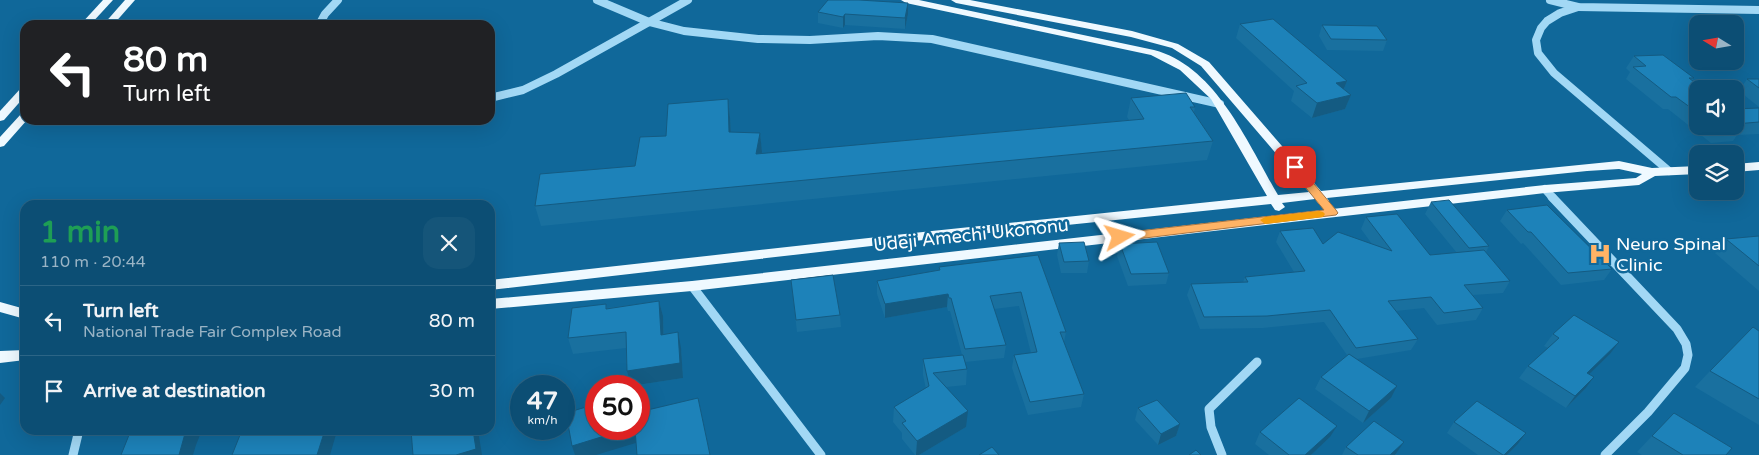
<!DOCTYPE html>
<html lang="en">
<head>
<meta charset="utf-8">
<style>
	:root { --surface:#0c4e74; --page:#155579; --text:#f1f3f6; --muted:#9ab4c5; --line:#2c6586 }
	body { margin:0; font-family:"Varela Round",sans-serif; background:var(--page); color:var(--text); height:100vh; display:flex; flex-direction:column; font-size:19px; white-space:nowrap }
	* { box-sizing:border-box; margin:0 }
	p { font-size:16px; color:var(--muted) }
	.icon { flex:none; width:28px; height:28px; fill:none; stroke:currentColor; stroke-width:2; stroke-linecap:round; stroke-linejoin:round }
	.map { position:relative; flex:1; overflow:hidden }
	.details { position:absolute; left:20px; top:200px; width:475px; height:235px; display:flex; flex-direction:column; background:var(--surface); border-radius:15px; box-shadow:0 5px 20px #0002,0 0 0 1px var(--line) }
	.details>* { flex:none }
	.guide { position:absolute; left:20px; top:20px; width:475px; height:105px; border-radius:15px; box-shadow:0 5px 20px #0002,0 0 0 1px var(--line); background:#202124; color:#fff; overflow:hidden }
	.needle { width:32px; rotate:281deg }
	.controls { position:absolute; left:1689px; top:15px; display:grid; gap:10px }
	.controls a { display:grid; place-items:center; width:55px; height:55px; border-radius:10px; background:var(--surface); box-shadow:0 5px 20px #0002,0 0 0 1px var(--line); font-size:25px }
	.speed { position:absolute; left:510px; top:375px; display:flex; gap:10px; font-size:25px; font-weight:700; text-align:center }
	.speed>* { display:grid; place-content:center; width:65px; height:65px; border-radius:50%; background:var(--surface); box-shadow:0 5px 20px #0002,0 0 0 1px var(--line); line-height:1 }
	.speed small { font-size:12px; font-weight:400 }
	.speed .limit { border:8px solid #d22; background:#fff; color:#111 }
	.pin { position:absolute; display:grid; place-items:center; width:42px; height:42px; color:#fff; margin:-21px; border-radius:10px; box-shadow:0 2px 8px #0006 }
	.me { position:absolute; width:55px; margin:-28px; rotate:83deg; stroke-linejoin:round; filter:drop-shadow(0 0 4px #0008) }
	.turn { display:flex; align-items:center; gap:18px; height:105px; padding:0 20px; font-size:22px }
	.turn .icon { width:65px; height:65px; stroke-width:2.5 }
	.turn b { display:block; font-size:35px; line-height:42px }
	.round { display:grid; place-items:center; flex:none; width:52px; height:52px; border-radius:15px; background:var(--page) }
	.head { display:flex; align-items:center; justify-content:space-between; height:85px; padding:0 20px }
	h1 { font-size:30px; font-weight:700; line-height:38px; color:#1e9e55 }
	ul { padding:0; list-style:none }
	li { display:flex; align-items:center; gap:15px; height:70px; padding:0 20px; border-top:1px solid var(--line) }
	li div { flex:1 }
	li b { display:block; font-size:19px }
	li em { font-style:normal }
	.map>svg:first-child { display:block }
</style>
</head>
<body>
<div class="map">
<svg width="1759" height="455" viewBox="0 0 1759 455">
	<rect width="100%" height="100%" fill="#10689a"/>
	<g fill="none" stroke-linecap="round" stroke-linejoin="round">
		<g stroke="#a2d8f5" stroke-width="8">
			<polyline points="1550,0 1578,7 1759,10"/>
			<polyline points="1578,7 1560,13 1547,21 1541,28 1536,40 1538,53 1554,73 1669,171"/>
			<polyline points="649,22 684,31 758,39 810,40 878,36 932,39 1220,104"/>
			<polyline points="649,22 688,0"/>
			<polyline points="319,25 325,14 338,0"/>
			<polyline points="490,98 523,90 556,74 649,22 597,0"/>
			<polyline points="1545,189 1553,198"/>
		</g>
		<g stroke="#a2d8f5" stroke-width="9">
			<polyline points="1552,197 1677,329 1686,344 1688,355 1685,368 1648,412 1605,455"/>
			<polyline points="692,286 821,455"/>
			<polyline points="73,455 79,430"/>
			<polyline points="1222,455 1211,427 1209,409 1257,362"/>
		</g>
		<g fill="#eff9ff" fill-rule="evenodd">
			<polygon points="103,0 113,0 90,25 80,25"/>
			<polygon points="125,0 135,0 113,25 103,25"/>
			<path d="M901 0H919L1154 50C1216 66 1248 144 1278 195L1309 192 1201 66 1172 48 1131 37 956 3 951 0H970L1132 31 1178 44 1209 62 1321 191 1619 161 1652 168 1698 166V174L1655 176 1639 185 1545 193 692 291 490 309V299L692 281 1545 185 1636 178 1642 174 1619 169 1587 171 1327 198 1329 201 1323 205 1319 204 1315 199 1282 203 1285 207 1279 211 1275 210 1271 204 932 239 490 290V280L932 231 1267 196 1211 99 1180 70 1151 55 906 3Z"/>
			<polygon points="25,87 25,96 4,120 0,121 0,111 21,88"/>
			<polygon points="25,113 25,120 27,120 4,146 0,147 0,137 21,114"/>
			<polygon points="1759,162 1759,170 1735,172 1735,164"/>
			<polygon points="0,302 25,309 25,319 0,312"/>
			<polygon points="25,350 25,360 0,363 0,351"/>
		</g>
	</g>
	<g fill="#19709f">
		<polygon points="908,3 908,14 905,29 845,25 843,28 818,23 818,12"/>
		<polygon points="1240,24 1347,81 1344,89 1351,95 1345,109 1312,118 1291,101 1294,91 1236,38"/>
		<polygon points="1322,25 1387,40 1383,51 1327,50 1319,36"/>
		<polygon points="1634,56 1694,78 1692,81 1698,89 1698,126 1735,126 1735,109 1759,108 1759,134 1737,135 1733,141 1711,143 1668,109 1663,109 1626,79 1630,72 1626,68"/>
		<polygon points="1747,79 1759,79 1759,107 1739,91"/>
		<polygon points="1131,98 1195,107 1194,112 1213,141 1207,160 541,226 535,206 635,166 666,136 728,99 730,118 731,132 760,133 762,154 1129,120 1127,117"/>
		<polygon points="1431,202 1489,246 1486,252 1510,281 1503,293 1473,295 1483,308 1476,320 1437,325 1424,308 1396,311 1418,339 1411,350 1357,359 1391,398 1363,423 1315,389 1321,377 1347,355 1324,322 1263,328 1200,329 1187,295 1191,284 1243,282 1245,277 1294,272 1276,242 1280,231 1323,244 1372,244 1361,229 1366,217 1430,255 1457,253 1425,214"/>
		<polygon points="1507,210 1612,269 1604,280 1561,285 1523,243 1521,244 1500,221"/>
		<polygon points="1759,236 1759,291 1715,253 1726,239"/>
		<polygon points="1059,243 1089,261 1087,273 1061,273 1057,255"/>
		<polygon points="1120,244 1169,273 1166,284 1128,286 1117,256"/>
		<polygon points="1038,255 1066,332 1064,342 1084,394 1081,407 1028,415 1012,368 1014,355 1031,353 1019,306 994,309 1006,345 1004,358 965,362 967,369 966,385 946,387 966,427 919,455 915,455 902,439 902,433 893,422 894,407 926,389 923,375 923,359 962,355 950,311 948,311 947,307 885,318 877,294 877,281 939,270 939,267"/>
		<polygon points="791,280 840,315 841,327 797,332"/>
		<polygon points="659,301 663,316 664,334 681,348 683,378 631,386 627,371 626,348 573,354 568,338 606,304 607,308"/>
		<polygon points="1759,331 1759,425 1695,387 1710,371"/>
		<polygon points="1553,334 1619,342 1610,354 1589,374 1585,389 1566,408 1519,378 1528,366 1548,348 1544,346"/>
		<polygon points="1138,408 1180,424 1176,436 1158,445 1135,420"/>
		<polygon points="1454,422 1517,445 1507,455 1478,455 1447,433"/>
		<polygon points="1260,432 1330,437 1311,455 1269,455 1255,444"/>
		<polygon points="1652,436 1726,455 1642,455 1637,452"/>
		<polygon points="1346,447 1397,454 1395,455 1342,455"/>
	</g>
	<g fill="#145b82">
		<polygon points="908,3 908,14 905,29 905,18"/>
		<polygon points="845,14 845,25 843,28 843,17"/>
		<polygon points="1347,81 1341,96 1336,83"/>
		<polygon points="1351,95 1345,109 1312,118 1317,103"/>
		<polygon points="728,99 730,118 732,152 729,132"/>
		<polygon points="760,133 762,152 758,174 756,154"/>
		<polygon points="948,294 947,307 885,318 885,304"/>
		<polygon points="659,301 663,316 664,350 661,335"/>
		<polygon points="678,332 681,348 683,378 631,386 627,371"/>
		<polygon points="1619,342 1610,354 1578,385 1587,373"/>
		<polygon points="1594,377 1585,389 1566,408 1575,396"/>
		<polygon points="1397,386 1391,398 1363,423 1369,411"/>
		<polygon points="0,393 5,398 0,405"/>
		<polygon points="968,411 966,427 919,455 916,455 917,441"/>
		<polygon points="1180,424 1176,436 1158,445 1161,434"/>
		<polygon points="1337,426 1330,437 1311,455 1305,455"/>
		<polygon points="627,429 635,429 639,442 596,455 575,455 572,446"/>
		<polygon points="186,430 202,430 196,445 193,455 179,455"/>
		<polygon points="325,430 337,430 337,431 330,455 317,455"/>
		<polygon points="473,430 478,430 482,455 456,455"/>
		<polygon points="1526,433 1517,445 1507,455 1504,455"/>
		<polygon points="1404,442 1395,455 1390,455"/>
	</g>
	<g fill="#1d82b9" stroke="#145b82">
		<polygon points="828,0 859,0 908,3 905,18 845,14 843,17 818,12"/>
		<polygon points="1273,19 1347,81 1336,83 1351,95 1317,103 1296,86 1307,83 1240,24"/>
		<polygon points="1322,25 1377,26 1387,40 1331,39"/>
		<polygon points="1663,55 1694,78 1689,78 1703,89 1698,89 1698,113 1676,97 1671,97 1633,67 1646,66 1634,56"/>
		<polygon points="1747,79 1759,79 1759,88"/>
		<polygon points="1186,93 1195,107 1190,107 1213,141 535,206 540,174 635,166 640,137 666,136 668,104 728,99 729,132 760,133 756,154 1144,119 1131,98"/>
		<polygon points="1759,108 1759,122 1735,124 1742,129 1720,130 1715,126 1735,126 1735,109"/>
		<polygon points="1449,200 1489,246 1469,248 1431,202"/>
		<polygon points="1547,205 1612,269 1568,273 1531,232 1528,232 1507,210"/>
		<polygon points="1397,214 1430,255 1484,250 1510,281 1464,285 1483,308 1444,313 1431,297 1388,301 1418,339 1356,348 1330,310 1267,316 1204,317 1191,284 1248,282 1245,277 1305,271 1280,231 1313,228 1323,244 1338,232 1392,251 1366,217"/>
		<polygon points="1759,236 1759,266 1726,239"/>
		<polygon points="1084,242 1089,261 1064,262 1059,243"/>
		<polygon points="1157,242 1169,273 1131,274 1120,244"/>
		<polygon points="1038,255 1066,332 1060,332 1084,394 1030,402 1014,355 1037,352 1021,292 990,296 1006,345 965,349 951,298 949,298 948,294 885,304 877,281 940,270 939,267"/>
		<polygon points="833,275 840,315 796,320 791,280"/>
		<polygon points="659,301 661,335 678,332 680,363 627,371 626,332 568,338 572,308 606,304 606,309"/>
		<polygon points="1574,315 1619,342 1587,373 1594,377 1575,396 1528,366 1559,338 1553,334"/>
		<polygon points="1753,327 1759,331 1759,399 1710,371"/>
		<polygon points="1349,354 1397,386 1369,411 1321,377"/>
		<polygon points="963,355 967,369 933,373 968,411 917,441 902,423 906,421 894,407 929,386 923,359"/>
		<polygon points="698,398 710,455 637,455 635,429 639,429 639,412"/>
		<polygon points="1299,398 1337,426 1305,455 1289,455 1260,432"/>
		<polygon points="1157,400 1180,424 1161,434 1138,408"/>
		<polygon points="1477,401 1526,433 1504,455 1503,455 1454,422"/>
		<polygon points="596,404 596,429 627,429 572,446 566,413"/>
		<polygon points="1674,413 1732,448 1726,455 1683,455 1652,436"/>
		<polygon points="1374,421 1404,442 1390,455 1358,455 1346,447"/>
		<polygon points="131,430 186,430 179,455 121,455"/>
		<polygon points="242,430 325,430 317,455 232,455"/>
		<polygon points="411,430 473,430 476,449 456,455 413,455"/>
		<polygon points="992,447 999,455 979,455"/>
		<polygon points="1196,450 1201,455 1189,455"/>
	</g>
	<polygon fill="#ffb365" stroke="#a67442" points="1295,164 1298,165 1336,210 1338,213 1336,215 1120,241 1115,237 1120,233 1324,210 1289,167"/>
	<polygon fill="#f59e0b" points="1319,211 1323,212 1325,214 1323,217 1265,224 1260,220 1265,217"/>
	<defs>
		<symbol id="hospital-bare" viewBox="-9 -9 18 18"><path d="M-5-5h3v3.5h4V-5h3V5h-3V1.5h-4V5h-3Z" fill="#ffb365" stroke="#10689a" stroke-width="2.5" paint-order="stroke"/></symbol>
	</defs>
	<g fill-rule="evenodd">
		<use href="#hospital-bare" x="1584" y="238" width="32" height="32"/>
	</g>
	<g text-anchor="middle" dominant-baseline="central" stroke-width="5" stroke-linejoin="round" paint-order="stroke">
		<g font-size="18" fill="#fff" stroke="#10689a">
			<text transform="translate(971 235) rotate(-6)">Udeji Amechi Ukononu</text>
		</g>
		<g font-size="18" fill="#fff" stroke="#10689a" text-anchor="start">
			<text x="1616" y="244">Neuro Spinal<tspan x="1616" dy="21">Clinic</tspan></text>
		</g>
	</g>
</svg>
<div class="controls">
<a><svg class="needle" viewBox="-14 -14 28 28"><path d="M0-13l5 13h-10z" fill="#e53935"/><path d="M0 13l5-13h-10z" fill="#9ab4c5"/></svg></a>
<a><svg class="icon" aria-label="sound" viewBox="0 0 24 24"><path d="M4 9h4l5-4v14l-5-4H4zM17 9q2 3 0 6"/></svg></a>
<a><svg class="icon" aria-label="layers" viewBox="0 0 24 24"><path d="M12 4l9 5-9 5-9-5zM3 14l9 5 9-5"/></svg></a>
</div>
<div class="speed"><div>47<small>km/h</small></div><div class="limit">50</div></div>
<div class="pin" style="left:1295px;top:167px;background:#d93025"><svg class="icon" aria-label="arrive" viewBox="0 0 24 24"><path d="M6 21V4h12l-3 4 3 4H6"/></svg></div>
<svg class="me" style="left:1120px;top:237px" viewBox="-20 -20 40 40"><path d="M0-17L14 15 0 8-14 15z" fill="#ffb365" stroke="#fff" stroke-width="4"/></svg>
<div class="guide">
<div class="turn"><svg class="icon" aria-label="left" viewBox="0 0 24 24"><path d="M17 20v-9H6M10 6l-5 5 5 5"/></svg><div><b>80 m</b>Turn left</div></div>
</div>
<section class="details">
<div class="head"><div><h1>1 min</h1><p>110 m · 20:44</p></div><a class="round"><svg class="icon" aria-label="close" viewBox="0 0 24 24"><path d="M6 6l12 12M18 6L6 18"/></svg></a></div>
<ul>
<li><svg class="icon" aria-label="left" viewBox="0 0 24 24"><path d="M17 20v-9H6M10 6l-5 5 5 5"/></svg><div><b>Turn left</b><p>National Trade Fair Complex Road</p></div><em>80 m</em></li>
<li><svg class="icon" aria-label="arrive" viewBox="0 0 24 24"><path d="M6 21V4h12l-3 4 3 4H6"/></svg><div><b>Arrive at destination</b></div><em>30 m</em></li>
</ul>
</section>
</div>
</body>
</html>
